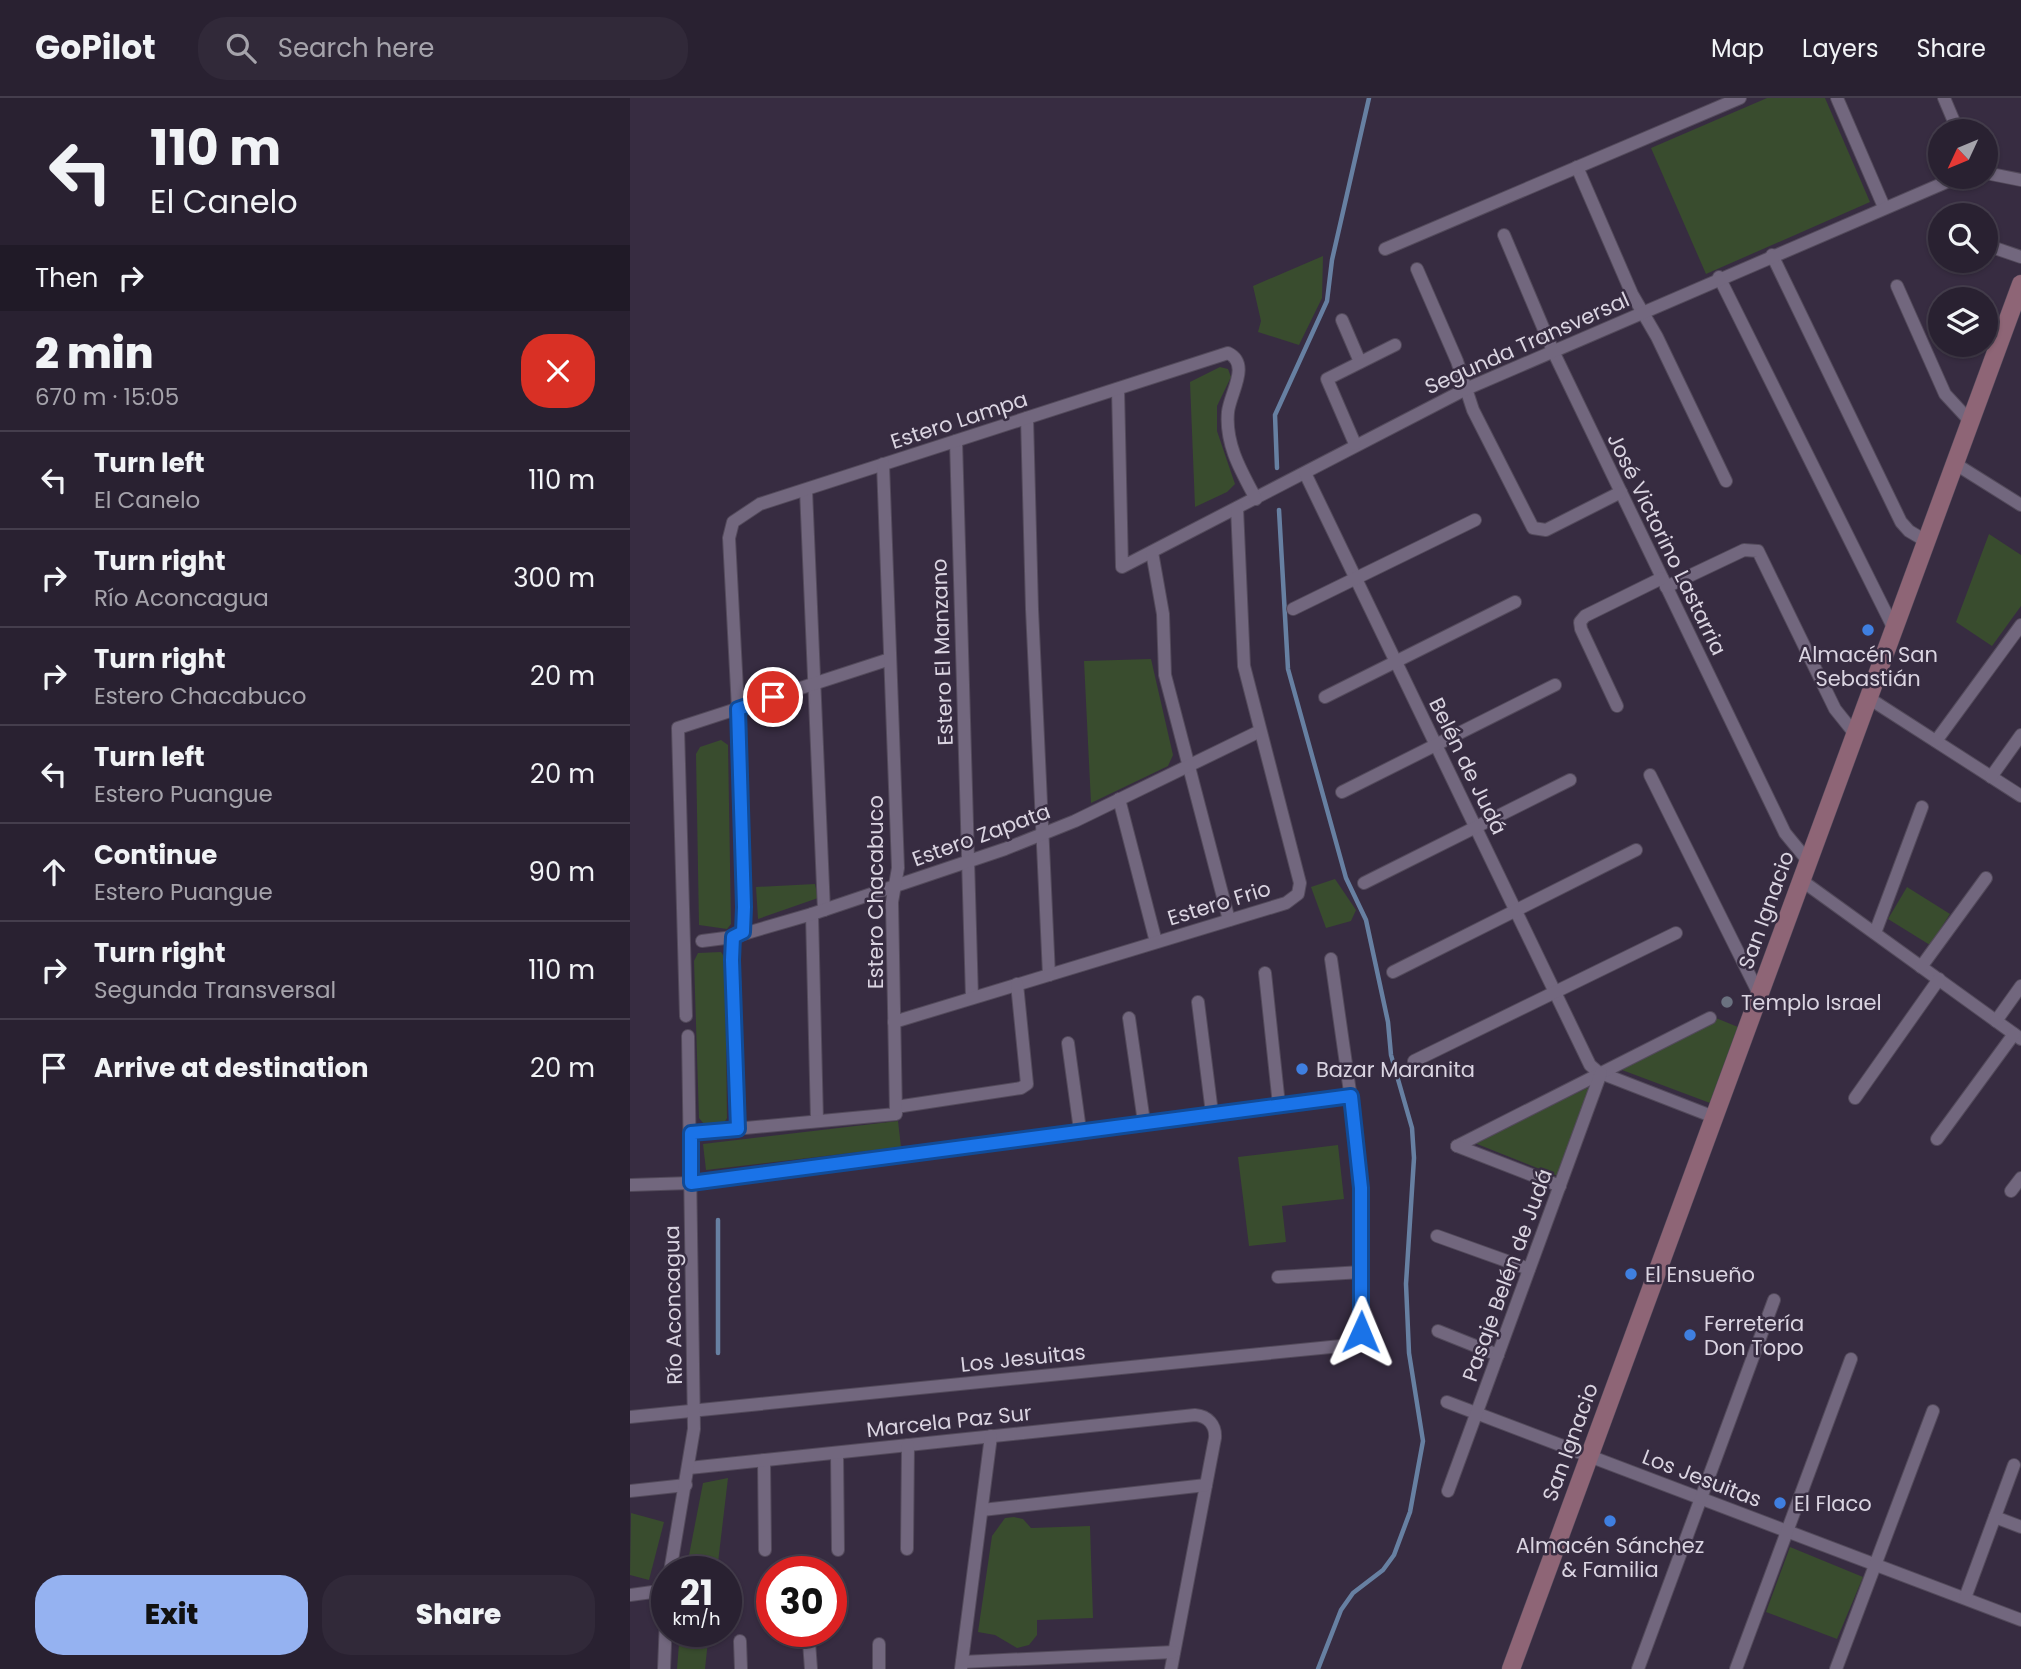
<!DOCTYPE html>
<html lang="en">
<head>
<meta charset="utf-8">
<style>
	:root { --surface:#292131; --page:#312939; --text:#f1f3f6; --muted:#a5a3ab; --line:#453e4d; --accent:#95b2f1 }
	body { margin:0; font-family:Poppins,sans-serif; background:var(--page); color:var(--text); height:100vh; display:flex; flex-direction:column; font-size:26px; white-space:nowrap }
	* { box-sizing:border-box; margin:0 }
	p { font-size:23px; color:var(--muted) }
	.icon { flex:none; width:38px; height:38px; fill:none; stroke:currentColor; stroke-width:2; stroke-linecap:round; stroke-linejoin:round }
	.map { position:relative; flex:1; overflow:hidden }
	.drawer { display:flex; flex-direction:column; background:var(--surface); width:630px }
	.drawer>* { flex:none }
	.top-card { background:#292131; color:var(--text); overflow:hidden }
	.needle { width:46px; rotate:226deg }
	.buttons { position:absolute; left:1298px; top:21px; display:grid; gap:14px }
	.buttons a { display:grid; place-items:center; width:70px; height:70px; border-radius:50%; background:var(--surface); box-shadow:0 2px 5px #0004,0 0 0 2px var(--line); font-size:35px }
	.speed { position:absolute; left:21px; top:1458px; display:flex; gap:14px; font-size:35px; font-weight:700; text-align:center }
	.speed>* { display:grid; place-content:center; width:91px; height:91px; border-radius:50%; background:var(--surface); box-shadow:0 2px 5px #0004,0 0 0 2px var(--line); line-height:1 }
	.speed small { font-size:18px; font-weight:400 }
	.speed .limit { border:10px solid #d22; background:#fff; color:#111 }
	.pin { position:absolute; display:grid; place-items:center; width:60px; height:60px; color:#fff; margin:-30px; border:4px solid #fff; border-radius:50%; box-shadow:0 2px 7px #0007 }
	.me { position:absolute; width:77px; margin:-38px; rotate:1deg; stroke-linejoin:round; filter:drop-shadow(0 0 5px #0008) }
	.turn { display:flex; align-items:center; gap:24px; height:147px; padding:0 35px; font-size:32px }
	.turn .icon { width:91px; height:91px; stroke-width:2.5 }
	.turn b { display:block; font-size:49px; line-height:60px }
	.then { display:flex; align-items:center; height:66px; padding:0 35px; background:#0003; gap:14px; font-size:26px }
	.round { display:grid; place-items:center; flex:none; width:74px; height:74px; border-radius:28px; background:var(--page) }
	.summary { display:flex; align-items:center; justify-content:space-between; height:119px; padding:0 35px }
	h1 { font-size:42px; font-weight:800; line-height:52px }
	.button { display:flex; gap:14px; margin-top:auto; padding:14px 35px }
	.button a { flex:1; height:80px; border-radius:28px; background:var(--accent); color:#111; font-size:28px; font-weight:800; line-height:80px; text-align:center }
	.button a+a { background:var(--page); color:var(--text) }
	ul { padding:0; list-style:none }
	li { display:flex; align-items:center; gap:21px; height:98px; padding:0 35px; border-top:2px solid var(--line) }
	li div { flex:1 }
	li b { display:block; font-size:26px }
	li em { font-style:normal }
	header { display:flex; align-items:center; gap:42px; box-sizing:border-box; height:98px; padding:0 35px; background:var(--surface); border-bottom:2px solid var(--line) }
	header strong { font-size:33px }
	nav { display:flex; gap:38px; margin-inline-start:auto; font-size:24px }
	.search { width:490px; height:63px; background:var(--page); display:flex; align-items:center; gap:18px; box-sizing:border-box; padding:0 24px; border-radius:28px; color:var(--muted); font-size:26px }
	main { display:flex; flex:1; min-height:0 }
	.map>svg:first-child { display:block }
</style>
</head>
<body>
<header>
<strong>GoPilot</strong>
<div class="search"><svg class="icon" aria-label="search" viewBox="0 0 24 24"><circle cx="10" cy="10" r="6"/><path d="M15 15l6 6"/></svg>Search here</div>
<nav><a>Map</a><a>Layers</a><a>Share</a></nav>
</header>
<main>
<section class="drawer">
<div class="top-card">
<div class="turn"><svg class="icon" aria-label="left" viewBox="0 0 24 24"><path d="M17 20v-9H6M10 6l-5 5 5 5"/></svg><div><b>110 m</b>El Canelo</div></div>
<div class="then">Then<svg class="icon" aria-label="right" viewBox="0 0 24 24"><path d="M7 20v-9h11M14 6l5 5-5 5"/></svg></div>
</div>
<div class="summary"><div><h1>2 min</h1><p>670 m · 15:05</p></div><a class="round" style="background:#d93025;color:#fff"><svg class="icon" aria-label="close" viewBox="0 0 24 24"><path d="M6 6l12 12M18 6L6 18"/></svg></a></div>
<ul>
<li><svg class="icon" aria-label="left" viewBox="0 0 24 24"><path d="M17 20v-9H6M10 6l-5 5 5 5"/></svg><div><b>Turn left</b><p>El Canelo</p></div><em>110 m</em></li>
<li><svg class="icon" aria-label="right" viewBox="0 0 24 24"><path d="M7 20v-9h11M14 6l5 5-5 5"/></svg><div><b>Turn right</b><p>Río Aconcagua</p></div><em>300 m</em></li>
<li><svg class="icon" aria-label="right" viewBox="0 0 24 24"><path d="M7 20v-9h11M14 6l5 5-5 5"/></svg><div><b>Turn right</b><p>Estero Chacabuco</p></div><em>20 m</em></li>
<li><svg class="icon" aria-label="left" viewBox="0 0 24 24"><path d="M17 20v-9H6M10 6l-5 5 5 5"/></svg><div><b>Turn left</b><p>Estero Puangue</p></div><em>20 m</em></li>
<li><svg class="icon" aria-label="ahead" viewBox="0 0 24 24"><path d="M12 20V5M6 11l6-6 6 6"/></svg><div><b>Continue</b><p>Estero Puangue</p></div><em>90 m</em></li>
<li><svg class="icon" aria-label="right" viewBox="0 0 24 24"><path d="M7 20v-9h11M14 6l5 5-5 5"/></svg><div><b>Turn right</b><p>Segunda Transversal</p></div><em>110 m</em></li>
<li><svg class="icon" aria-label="arrive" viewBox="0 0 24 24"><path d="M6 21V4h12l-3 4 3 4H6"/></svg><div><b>Arrive at destination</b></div><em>20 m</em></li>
</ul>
<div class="button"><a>Exit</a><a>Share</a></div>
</section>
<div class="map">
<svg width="1391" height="1571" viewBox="0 0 1391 1571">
	<rect width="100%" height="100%" fill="#372c41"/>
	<g fill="#394c2e">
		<polygon points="1137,0 1195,0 1240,104 1076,176 1021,50"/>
		<polygon points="693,158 692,200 669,247 628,234 631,223 623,188"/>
		<polygon points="590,269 598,271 601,279 587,308 587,333 605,386 597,394 565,409 560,284"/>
		<polygon points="1359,436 1391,457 1391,508 1362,548 1326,524"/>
		<polygon points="521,561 543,657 538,668 461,705 454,563"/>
		<polygon points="91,642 98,647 101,826 97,831 69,827 66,656 70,649"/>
		<polygon points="705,781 726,812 721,823 696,830 681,789"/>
		<polygon points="185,786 188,800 128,821 126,789"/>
		<polygon points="1277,789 1320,816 1300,847 1258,821"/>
		<polygon points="91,854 95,860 97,1020 94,1025 74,1026 69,1020 64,863 68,855"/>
		<polygon points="1081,918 1108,929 1080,1005 992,972"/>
		<polygon points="966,986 930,1079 842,1044"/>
		<polygon points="268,1023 271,1049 76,1072 73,1046"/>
		<polygon points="708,1047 714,1101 652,1108 656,1144 619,1148 608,1059"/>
		<polygon points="98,1380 87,1473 56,1473 73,1385"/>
		<polygon points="1,1415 34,1424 19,1482 0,1477"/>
		<polygon points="384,1419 393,1421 401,1430 460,1428 463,1520 407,1522 407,1537 399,1547 387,1550 365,1537 348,1534 362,1438 375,1420"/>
		<polygon points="1160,1449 1233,1479 1207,1541 1136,1514"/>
		<polygon points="50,1533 79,1533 75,1571 47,1571"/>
	</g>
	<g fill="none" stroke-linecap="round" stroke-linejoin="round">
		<g stroke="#6780a2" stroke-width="4.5">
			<polyline points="647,370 645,317 697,203 702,162 739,0"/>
			<polyline points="649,412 658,571 716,780 736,822 758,924 761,957 782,1030 784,1060 776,1186 779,1255 793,1343 780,1414 764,1457 753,1472 723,1495 711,1512 688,1571"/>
			<polyline points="88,1122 88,1255"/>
		</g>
		<defs>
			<g id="street">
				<polyline points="1207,0 1254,109"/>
				<polyline points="1314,0 1328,33"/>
				<polyline points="947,69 1002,196 1027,239 1096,383"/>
				<polyline points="1356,75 1391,82"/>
				<polyline points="874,137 923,253 1155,735 1178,763"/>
				<polyline points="1356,147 1391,159"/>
				<polyline points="755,151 1110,0"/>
				<polyline points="1142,157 1271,424 1279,433 1296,443"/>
				<polyline points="787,171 827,263 843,312 903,430 916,432 991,394"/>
				<polyline points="1089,179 1264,531"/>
				<polyline points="1267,188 1315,296 1340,323"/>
				<polyline points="712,222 730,264"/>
				<polyline points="488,291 492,469 836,291 1328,79"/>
				<polyline points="397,320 402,511 419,877"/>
				<polyline points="326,343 342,900"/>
				<polyline points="725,346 697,281 765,247"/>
				<polyline points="1324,365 1391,407"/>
				<polyline points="675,375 960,967 968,974 1084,1019"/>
				<polyline points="176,392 194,812"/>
				<polyline points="522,454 533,516 535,577 599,822"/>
				<polyline points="1036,489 1114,452 1128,453 1205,611 1225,636"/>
				<polyline points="663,511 845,422"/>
				<polyline points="695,599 885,504"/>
				<polyline points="1237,599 1391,698"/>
				<polyline points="987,608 951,531 950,524 955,518 1032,480"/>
				<polyline points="1306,643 1391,527"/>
				<polyline points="1020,677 1129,896"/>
				<polyline points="1361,679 1391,637"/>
				<polyline points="712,694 925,587"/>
				<polyline points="489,701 526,844"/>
				<polyline points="1171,782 1391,941"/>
				<polyline points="734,785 940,682"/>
				<polyline points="182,816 187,1023"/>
				<path d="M113 834 108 611 99 440 103 424 130 406 598 255C621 266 600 295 598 314 595 346 611 373 626 401"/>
				<polyline points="1245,835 1292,709"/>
				<polyline points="103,839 108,1031"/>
				<polyline points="72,843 103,839 182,816 375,751 445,723 630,633"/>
				<polyline points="1291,869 1356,780"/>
				<polyline points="763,874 1006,752"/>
				<polyline points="635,875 649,1007"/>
				<polyline points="568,904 582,1015"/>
				<polyline points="56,918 48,630 260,561"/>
				<polyline points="499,920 514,1024"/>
				<polyline points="1366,923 1391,888"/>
				<polyline points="264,924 656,805 668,796 670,785 614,568 607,410"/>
				<polyline points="438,945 450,1032"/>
				<polyline points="784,963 1046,835"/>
				<polyline points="1225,1000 1309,881"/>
				<polyline points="266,1009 391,990 397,986 387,886"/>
				<polyline points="61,1035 266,1016 262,804 268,770 253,366"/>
				<polyline points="1307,1041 1384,936"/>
				<polyline points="827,1048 1080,920"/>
				<polyline points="827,1048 930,1088"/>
				<polyline points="0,1087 61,1085 721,998"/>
				<polyline points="1381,1093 1391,1080"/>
				<polyline points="807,1138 899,1171"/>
				<polyline points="648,1179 732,1174"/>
				<polyline points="808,1233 868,1257"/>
				<polyline points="817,1304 1391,1522"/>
				<polyline points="0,1319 721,1247 729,1239 732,1229 731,1090 727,1043 701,861"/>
				<polyline points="207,1355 208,1452"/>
				<polyline points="134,1362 135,1452"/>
				<path d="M59 1370 565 1317C578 1318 586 1327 585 1340L541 1571"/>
				<polyline points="0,1393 56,1387"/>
				<polyline points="818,1393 971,975"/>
				<polyline points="352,1412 576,1387"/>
				<polyline points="1365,1419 1391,1429"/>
				<polyline points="277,1451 278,1347"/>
				<polyline points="40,1474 64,1331 58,938"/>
				<polyline points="0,1497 37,1492"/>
				<polyline points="1335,1500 1384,1367"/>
				<polyline points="110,1543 111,1571"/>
				<polyline points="179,1544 181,1571"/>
				<polyline points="249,1546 249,1571"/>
				<polyline points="332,1564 544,1554"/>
				<polyline points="34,1571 37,1497"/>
				<polyline points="331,1571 361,1338"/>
				<polyline points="1008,1571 1144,1202"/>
				<polyline points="1106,1571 1221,1261"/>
				<polyline points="1206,1571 1303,1313"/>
			</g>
			<polyline id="secondary" points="881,1571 1391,186"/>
		</defs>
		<use href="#street" stroke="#534a5b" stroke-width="14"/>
		<use href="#secondary" stroke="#534a5b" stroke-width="19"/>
		<use href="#street" stroke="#72677e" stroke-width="12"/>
		<use href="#secondary" stroke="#8e6576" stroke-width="18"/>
	</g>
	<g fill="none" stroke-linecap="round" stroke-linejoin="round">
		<defs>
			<polyline id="route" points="143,599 108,611 114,809 113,834 103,839 102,862 108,1031 61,1035 61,1085 721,998 731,1090 731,1234"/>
		</defs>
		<use href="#route" stroke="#114b97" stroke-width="18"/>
		<use href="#route" stroke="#1a73e8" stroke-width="12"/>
	</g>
	<g fill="#3f7fe0" stroke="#372c41" stroke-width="2.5">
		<circle cx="1238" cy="532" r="7"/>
		<circle cx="672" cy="971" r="7"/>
		<circle cx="1001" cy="1176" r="7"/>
		<circle cx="1060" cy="1237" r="7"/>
		<circle cx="1150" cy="1405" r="7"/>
		<circle cx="980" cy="1423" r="7"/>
	</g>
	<circle fill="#6b7280" stroke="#372c41" stroke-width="2.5" cx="1097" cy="904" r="7"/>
	<g text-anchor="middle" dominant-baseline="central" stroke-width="5" stroke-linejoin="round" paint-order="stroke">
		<g font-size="21" fill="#dad4e1" stroke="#372c41">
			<text transform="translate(897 245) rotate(-24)">Segunda Transversal</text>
			<text transform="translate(329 322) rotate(-18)">Estero Lampa</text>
			<text transform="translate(1037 446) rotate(64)">José Victorino Lastarria</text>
			<text transform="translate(312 554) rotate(-92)">Estero El Manzano</text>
			<text transform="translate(838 668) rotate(64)">Belén de Judá</text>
			<text transform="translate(351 737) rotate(-20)">Estero Zapata</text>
			<text transform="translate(245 794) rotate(-90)">Estero Chacabuco</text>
			<text transform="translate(589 805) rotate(-17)">Estero Frio</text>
			<text transform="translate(1136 812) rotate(-70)">San Ignacio</text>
			<text transform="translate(877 1177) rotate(-70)">Pasaje Belén de Judá</text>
			<text transform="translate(43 1207) rotate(-91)">Río Aconcagua</text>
			<text transform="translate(393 1260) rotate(-6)">Los Jesuitas</text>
			<text transform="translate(319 1323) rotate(-6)">Marcela Paz Sur</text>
			<text transform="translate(940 1344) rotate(-70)">San Ignacio</text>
			<text transform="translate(1072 1380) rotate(21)">Los Jesuitas</text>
		</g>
		<g font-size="21" fill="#dad4e1" stroke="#372c41" text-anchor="start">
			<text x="1238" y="556" text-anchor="middle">Almacén San<tspan x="1238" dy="24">Sebastián</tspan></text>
			<text x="1111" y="904">Templo Israel</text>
			<text x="686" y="971">Bazar Maranita</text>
			<text x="1015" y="1176">El Ensueño</text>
			<text x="1074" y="1225">Ferretería<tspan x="1074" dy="24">Don Topo</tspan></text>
			<text x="1164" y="1405">El Flaco</text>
			<text x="980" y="1447" text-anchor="middle">Almacén Sánchez<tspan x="980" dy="24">&amp; Familia</tspan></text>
		</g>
	</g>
</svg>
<div class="buttons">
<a><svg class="needle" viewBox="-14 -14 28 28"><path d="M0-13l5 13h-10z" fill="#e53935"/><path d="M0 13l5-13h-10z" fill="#a5a3ab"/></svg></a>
<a><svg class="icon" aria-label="search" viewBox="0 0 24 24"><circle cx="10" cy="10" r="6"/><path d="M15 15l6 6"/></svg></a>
<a><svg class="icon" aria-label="layers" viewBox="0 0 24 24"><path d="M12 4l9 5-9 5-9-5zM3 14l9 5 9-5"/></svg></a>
</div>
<div class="speed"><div>21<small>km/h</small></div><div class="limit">30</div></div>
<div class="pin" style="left:143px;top:599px;background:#d93025"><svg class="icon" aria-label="arrive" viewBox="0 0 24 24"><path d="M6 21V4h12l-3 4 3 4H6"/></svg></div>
<svg class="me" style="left:731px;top:1234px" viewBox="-20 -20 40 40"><path d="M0-17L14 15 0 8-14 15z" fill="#1a73e8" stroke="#fff" stroke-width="4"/></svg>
</div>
</main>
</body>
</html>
